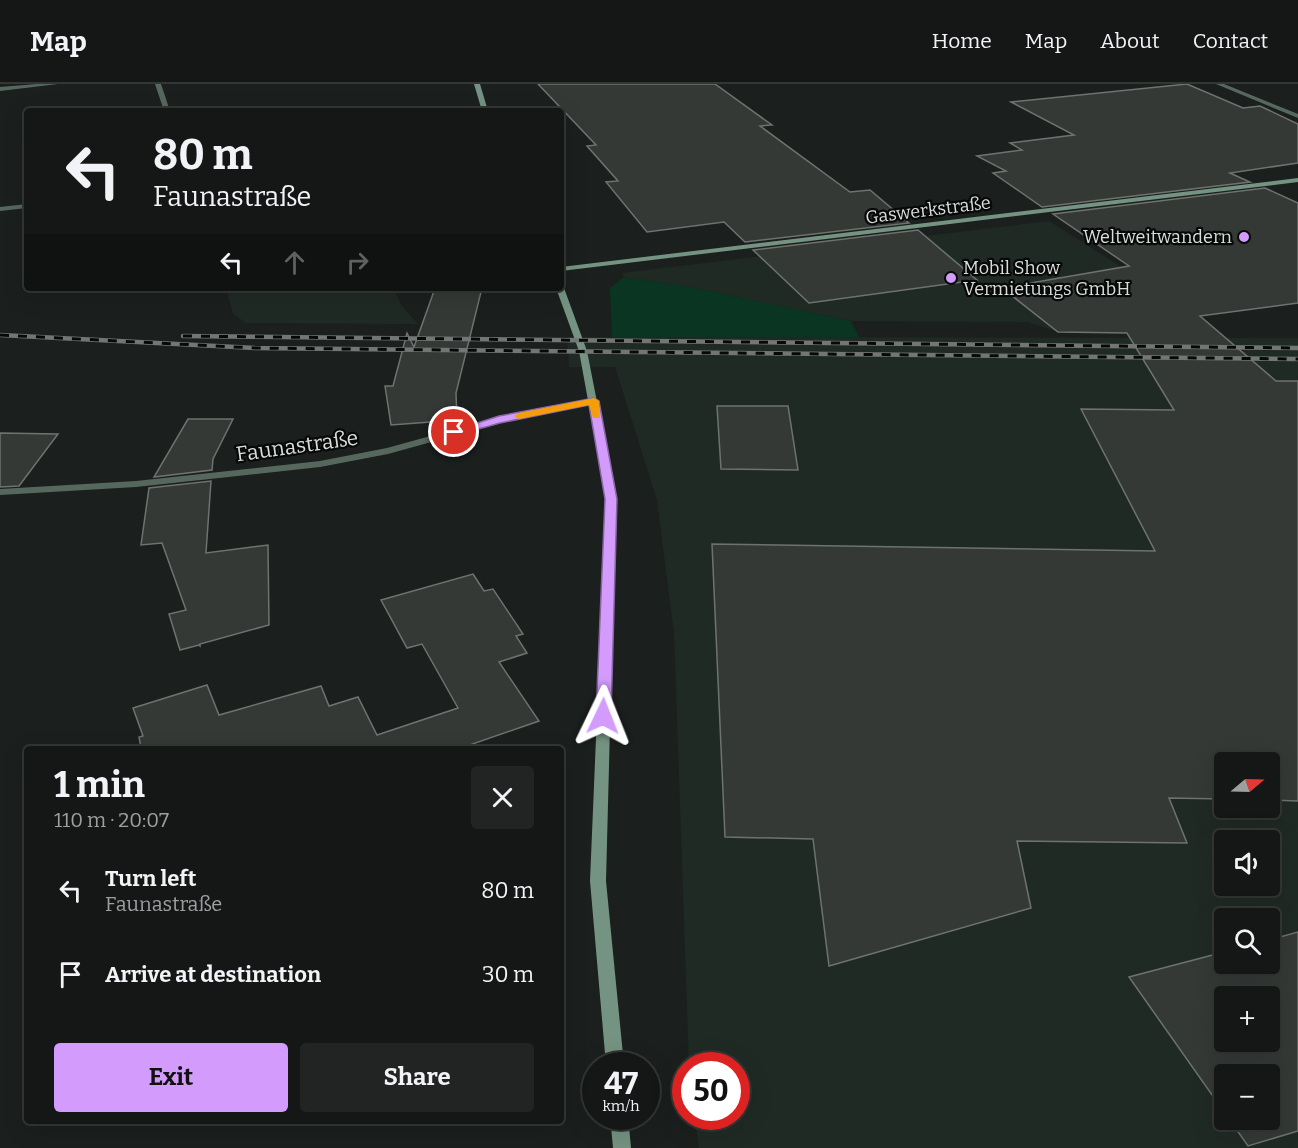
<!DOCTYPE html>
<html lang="en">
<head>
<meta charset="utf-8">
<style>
	:root { --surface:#141716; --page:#212423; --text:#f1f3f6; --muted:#9d9fa1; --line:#333635; --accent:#d39cfc }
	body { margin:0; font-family:Bitter,serif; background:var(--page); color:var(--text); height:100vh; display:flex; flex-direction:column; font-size:22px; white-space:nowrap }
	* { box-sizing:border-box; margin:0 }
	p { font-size:20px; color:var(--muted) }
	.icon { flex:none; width:33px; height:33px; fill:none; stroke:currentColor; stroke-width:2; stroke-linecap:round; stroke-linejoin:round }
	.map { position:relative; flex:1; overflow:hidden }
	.sheet { position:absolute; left:24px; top:662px; width:540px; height:378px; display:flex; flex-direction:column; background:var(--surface); border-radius:6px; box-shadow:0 6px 24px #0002,0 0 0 2px var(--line) }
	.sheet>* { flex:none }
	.top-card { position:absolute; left:24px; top:24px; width:540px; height:183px; border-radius:6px; box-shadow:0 6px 24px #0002,0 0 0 2px var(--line); background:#141716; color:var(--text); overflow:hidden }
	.needle { width:39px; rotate:71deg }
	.buttons { position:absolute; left:1214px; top:668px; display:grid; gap:12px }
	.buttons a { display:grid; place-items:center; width:66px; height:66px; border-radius:6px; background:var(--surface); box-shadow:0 6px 24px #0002,0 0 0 2px var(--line); font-size:30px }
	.speed { position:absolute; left:582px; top:968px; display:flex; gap:12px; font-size:30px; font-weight:700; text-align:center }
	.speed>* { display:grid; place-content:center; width:78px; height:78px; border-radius:50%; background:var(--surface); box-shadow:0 6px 24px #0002,0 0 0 2px var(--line); line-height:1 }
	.speed small { font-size:15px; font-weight:400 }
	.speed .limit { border:9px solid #d22; background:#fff; color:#111 }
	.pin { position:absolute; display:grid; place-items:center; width:51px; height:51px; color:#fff; margin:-26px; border:3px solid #fff; border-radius:50%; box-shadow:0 2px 6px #0007 }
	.me { position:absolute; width:66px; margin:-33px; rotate:2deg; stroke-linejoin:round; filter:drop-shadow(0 0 4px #0008) }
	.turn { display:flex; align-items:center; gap:21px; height:126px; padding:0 30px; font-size:27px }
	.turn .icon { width:78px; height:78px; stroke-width:2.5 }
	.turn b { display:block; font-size:42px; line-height:51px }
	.lanes { display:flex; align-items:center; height:57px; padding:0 30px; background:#0003; justify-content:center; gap:30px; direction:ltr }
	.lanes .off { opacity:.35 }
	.round { display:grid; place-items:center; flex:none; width:63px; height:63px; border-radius:6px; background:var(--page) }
	.headline { display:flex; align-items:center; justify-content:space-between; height:102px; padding:0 30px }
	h1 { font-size:36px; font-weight:700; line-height:45px }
	.action { display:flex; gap:12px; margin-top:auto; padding:12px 30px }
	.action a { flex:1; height:69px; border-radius:6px; background:var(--accent); color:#111; font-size:24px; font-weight:700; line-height:69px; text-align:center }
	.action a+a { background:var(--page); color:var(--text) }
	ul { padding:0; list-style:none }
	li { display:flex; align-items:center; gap:18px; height:84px; padding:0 30px }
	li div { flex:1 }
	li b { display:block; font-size:22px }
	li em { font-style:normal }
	header { display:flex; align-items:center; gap:36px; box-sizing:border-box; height:84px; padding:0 30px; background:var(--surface); border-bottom:2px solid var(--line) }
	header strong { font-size:28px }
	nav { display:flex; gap:33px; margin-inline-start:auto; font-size:21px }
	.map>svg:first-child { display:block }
</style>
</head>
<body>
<header>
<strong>Map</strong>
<nav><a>Home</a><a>Map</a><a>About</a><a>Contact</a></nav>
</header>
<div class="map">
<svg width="1298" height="1064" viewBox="0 0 1298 1064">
	<rect width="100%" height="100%" fill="#1b1f1d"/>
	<g fill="#202a24" fill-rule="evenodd">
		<polygon points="1049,137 1205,236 1222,251 1058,248 1028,238 851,237 690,203 624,193 622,189"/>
		<polygon points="226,204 393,204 402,222 418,240 246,239 233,230"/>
		<path d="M567 253 1298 254V1064H699L694 1032H736V981H689L674 549 657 416 615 283H569ZM1224 678H1269V723H1224ZM1224 756H1269V801H1224ZM1224 834H1269V879H1224ZM1224 912H1269V957H1224ZM1224 990H1269V1035H1224Z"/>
	</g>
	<polygon fill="#0a3522" points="624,193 690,203 851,237 859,253 612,253 610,204"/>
	<g fill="#343936" stroke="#6e7370" stroke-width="1.5" fill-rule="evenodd">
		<polygon points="538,0 715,0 772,41 760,42 850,108 870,106 909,139 745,158 724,138 647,148 606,98 618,97 587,62 596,61"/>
		<polygon points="1187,0 1243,24 1260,22 1298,40 1298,79 1230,89 1250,98 1042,123 993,89 1006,87 977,72 1022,66 1010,59 1074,51 1011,18"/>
		<polygon points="1265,104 1298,119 1298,219 1200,232 1276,297 1298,297 1298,717 1269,716 1269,678 1224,678 1224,715 1169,714 1187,759 1017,757 1031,824 829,882 813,755 725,753 712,460 1155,467 1081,325 1174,326 1127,249 1058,248 1002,204 1129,182 1053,130"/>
		<polygon points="918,146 977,196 809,219 753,166"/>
		<polygon points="434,207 481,208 456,309 457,336 391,341 385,302 393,302 407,249 414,263"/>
		<polygon points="717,322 788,322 798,386 721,385"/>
		<polygon points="188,335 233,335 213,375 212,386 154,393"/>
		<polygon points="0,349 58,350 19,402 0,403"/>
		<polygon points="211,397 206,469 268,461 269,541 200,560 200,562 199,561 180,566 169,530 186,526 162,459 141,461 149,404"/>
		<polygon points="473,490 484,507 493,505 523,550 516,552 527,569 499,578 539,637 461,664 141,664 139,653 143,652 133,624 207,601 219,631 321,602 329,622 358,613 377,651 458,624 422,560 407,564 381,516"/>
		<path d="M1298 848V1047L1248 1062 1229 1035H1269V990H1224V1028L1129 893 1224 868V879H1269V856ZM1224 912H1269V957H1224Z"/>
	</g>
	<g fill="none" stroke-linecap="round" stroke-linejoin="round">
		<g fill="#56685e" fill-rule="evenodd">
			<polygon points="37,0 58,0 0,7 0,3"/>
			<polygon points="155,0 161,0 170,27 164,27"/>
			<polygon points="1216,0 1224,0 1298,30 1298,34"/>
			<polygon points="27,120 27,124 0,127 0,123"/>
			<polygon points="594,314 599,317 597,319 500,339 388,370 320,383 136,403 0,411 0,405 136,397 320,377 387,364 499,333"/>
		</g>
		<g fill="#759382" fill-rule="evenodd">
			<polygon points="474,0 480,0 488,27 482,27"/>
			<polygon points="1298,94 1298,98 561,187 561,183"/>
			<polygon points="561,202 564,204 587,267 616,415 606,797 624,981 606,981 590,797 606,415 579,267 556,204 561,204"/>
			<polygon points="610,1032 628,1032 631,1064 613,1064"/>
		</g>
		<defs>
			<g id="rail">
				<polyline points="0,251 255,264 1298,275"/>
				<polyline points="183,252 1298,264"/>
			</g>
		</defs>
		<use href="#rail" stroke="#727674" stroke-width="4.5"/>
		<use href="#rail" stroke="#070908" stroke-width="3" stroke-dasharray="9" stroke-linecap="butt"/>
	</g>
	<polygon fill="#d39cfc" stroke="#8965a4" stroke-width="1.5" points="594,314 599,317 617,415 611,632 603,637 596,632 605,415 589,321 500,339 454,352 449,348 499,332"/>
	<polygon fill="#f59e0b" points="594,314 599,317 600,334 593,334 589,321 519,335 514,332 519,329"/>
	<g fill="#d39cfc" stroke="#070908" stroke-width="2">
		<circle cx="1244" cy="153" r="6"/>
		<circle cx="951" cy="194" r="6"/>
	</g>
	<g text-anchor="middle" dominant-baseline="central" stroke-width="4.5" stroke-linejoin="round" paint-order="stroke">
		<g font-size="18" fill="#dadddb" stroke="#070908">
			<text transform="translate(928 126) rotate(-7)">Gaswerkstraße</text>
		</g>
		<g font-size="18" fill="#dadddb" stroke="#070908" text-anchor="end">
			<text x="1232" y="153">Weltweitwandern</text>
			<text x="963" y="184" text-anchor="start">Mobil Show<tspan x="963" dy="21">Vermietungs GmbH</tspan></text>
		</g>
		<g font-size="21" fill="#dadddb" stroke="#070908">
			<text transform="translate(297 362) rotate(-8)">Faunastraße</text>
		</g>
	</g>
</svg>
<div class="buttons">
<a><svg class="needle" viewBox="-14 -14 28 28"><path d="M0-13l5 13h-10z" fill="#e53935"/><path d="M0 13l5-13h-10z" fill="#9d9fa1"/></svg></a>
<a><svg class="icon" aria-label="sound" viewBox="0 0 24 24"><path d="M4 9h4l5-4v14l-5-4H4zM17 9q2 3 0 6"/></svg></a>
<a><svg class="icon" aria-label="search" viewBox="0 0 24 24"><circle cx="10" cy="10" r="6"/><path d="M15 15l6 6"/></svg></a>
<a>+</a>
<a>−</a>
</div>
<div class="speed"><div>47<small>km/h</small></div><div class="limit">50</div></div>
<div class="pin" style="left:454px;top:348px;background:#d93025"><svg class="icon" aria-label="arrive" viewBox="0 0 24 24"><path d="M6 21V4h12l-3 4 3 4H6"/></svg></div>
<svg class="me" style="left:603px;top:632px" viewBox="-20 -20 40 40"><path d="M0-17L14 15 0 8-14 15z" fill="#d39cfc" stroke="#fff" stroke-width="4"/></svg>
<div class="top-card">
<div class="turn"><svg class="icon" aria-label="left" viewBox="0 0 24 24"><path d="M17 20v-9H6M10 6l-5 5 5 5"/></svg><div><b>80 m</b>Faunastraße</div></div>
<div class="lanes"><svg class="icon" aria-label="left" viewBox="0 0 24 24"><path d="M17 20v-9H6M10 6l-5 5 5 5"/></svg><svg class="icon off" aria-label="ahead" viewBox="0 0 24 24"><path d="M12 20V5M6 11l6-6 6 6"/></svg><svg class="icon off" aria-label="right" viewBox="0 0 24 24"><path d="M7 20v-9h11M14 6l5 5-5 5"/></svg></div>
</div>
<section class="sheet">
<div class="headline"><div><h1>1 min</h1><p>110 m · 20:07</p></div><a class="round"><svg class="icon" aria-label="close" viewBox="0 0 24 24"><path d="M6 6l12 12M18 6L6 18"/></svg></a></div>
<ul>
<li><svg class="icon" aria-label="left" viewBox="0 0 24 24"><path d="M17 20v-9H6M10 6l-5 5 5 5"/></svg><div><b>Turn left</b><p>Faunastraße</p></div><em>80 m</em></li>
<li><svg class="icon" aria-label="arrive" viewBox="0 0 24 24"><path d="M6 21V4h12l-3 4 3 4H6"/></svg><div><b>Arrive at destination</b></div><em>30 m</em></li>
</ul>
<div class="action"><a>Exit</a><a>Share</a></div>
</section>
</div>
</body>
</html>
